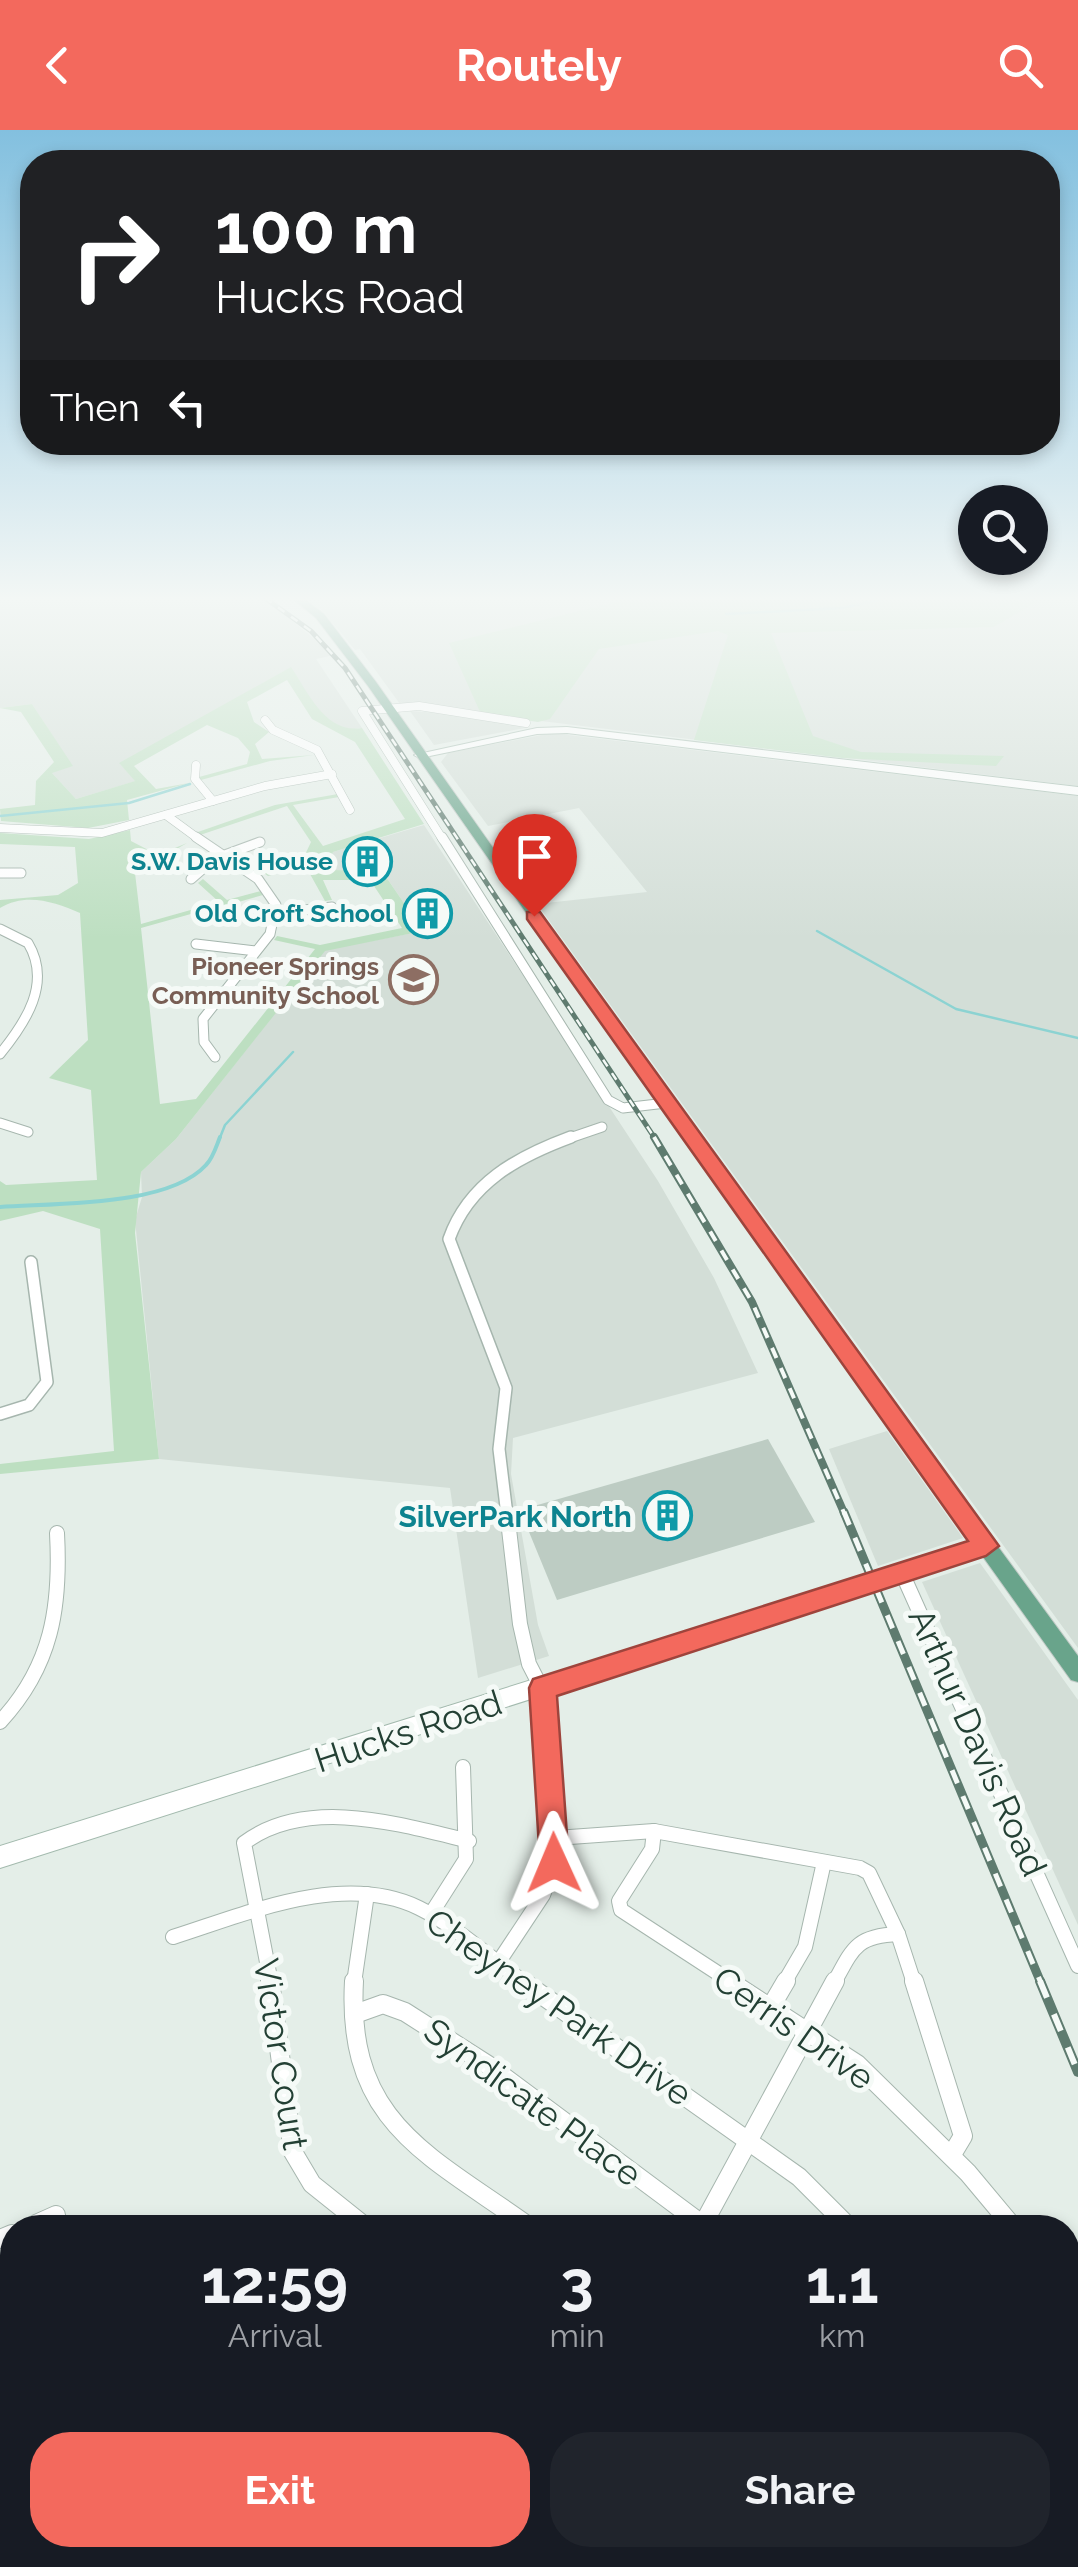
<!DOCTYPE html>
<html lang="en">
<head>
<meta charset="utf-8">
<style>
	:root { --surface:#171b24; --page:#20242c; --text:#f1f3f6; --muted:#9ea1a6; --accent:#f3695d }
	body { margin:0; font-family:Raleway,sans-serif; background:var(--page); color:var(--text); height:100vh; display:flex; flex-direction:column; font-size:38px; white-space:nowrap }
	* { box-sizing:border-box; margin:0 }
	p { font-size:32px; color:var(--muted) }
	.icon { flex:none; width:55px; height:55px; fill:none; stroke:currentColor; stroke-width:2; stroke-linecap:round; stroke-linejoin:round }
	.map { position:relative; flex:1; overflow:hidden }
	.drawer { position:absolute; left:0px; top:2085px; width:1080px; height:352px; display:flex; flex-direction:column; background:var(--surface); border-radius:40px 40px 0 0; box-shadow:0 5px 15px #0003 }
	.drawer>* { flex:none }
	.guide { position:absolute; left:20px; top:20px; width:1040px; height:305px; border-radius:40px; box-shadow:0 5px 15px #0003; background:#202124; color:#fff; overflow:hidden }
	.buttons { position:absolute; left:958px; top:355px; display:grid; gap:20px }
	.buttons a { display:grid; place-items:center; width:90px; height:90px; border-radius:50%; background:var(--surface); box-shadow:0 5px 15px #0003; font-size:50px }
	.pin { position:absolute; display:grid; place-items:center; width:85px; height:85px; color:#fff; margin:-102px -42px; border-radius:50% 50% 50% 0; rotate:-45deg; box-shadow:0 0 10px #0007 }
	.pin .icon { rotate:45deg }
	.me { position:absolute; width:110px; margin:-55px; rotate:359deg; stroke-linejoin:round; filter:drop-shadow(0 0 8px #0008) }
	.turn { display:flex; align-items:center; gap:35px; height:210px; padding:0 30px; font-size:45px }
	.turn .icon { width:130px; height:130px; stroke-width:2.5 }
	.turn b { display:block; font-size:70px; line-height:85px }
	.then { display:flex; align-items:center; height:95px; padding:0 30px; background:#0003; gap:20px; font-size:38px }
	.eta { display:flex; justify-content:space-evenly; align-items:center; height:170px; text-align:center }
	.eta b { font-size:60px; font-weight:700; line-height:70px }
	.button { display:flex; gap:20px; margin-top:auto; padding:20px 30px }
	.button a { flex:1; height:115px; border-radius:40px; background:var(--accent); color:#fff; font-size:40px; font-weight:700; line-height:115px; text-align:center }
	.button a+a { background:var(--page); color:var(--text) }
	header { display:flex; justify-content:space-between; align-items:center; height:130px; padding:0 30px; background:var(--accent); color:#fff; font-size:45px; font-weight:700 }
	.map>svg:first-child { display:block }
</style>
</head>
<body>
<header><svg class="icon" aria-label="back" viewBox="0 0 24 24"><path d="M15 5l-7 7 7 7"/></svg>Routely<svg class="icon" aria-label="search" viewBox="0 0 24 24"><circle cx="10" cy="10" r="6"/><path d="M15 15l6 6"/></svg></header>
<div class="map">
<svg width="1078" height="2437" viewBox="0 0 1078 2437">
	<rect width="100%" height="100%" fill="#e4eee8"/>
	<g fill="#d3ded7">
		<polygon points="0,468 264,468 334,525 316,529 362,598 347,600 323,588 290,538 120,634 136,651 76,669 51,642 72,636 32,574 0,578"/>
		<polygon points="305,468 1078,468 1078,656 400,574 360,519 355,520 323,481"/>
		<polygon points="410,581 441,583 530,597 434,615"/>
		<polygon points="552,603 1078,666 1078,1518 537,774 647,762 579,678 488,696 441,632 448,623"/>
		<polygon points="424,695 658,1051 714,1148 758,1243 513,1308 511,1344 538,1495 549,1526 478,1548 450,1358 159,1329 135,1090 142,1067 141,1042 176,1009 325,820 423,801 382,741 332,740 326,735 333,722"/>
		<polygon points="887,1301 963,1408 878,1436 829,1319"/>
		<polygon points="980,1433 1078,1570 1078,1795 922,1452"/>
	</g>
	<g fill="#bddfc1">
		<polygon points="632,468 1043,468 994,497 771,503 813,606 861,622 1004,626 996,636 842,628 694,610 728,505 718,501 599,519 550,589 538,592 481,584 449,513"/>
		<path d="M291 537C309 564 326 604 362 598L424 694 333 722 327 734 332 740 382 741 423 801 325 821 176 1009 141 1042 135 1103 159 1329 0 1344V1334L114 1321 100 1099 43 1081 0 1091V1051L6 1055 97 1050 91 960 49 948 88 910 80 783C55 772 26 762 0 778V770L58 765 78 753 75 717 0 714V703L89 709 130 700 131 711 158 725 187 713 135 743 141 794 219 772 198 753 203 749 227 770 261 761 263 765 228 775 232 782 266 789 265 794 205 780 141 798 160 974 196 969 315 819 274 810 277 806 320 815 402 798 370 750H323L332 770 325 771 305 735 268 746 264 743 302 731 311 712 287 676 200 705 195 703 275 675 338 664 339 667 293 675 323 716 405 689 355 612 312 589 287 550 247 572 254 592 269 602 255 614 262 629 314 625 270 631 201 650 199 647 247 634 250 622 238 608 207 595 134 636 156 659 189 653 127 670 129 690 88 698 1 691 0 679 35 675 36 651 54 632 21 582 0 578 32 574 73 636 52 643 76 669 135 651 119 633Z"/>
	</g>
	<polygon fill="#8cd3d2" points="477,2425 723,2425 717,2437 464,2437"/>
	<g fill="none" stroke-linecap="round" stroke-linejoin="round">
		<g stroke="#8cd3d2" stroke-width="2.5">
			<polyline points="726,484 842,478 888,468"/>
			<polyline points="0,686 129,673 190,654"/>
			<polyline points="817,801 956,879 1078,908"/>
			<polyline points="219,1010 225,995 293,922"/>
		</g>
		<path stroke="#8cd3d2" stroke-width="4" d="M0 1077C54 1073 168 1077 206 1035 213 1028 216 1017 220 1007"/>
	</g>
	<polygon fill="#bdccc3" points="768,1309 815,1392 557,1470 520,1380"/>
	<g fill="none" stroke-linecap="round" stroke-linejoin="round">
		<defs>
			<g id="minor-far4">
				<polyline points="265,590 273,600 317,620 350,680"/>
				<polyline points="196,635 195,649 213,671"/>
				<polyline points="166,685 200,710"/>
				<polyline points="0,698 102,703 265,656 332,644"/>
				<polyline points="443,710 362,581 419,576 526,593"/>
			</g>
			<g id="minor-far3">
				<polyline points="196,707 258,749 276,775 270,804 203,889 204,912 215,927"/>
				<polyline points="442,707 608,970 623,978 666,973"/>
				<polyline points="0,743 21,743"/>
				<polyline points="191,749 214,729 260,712"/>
				<polyline points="277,783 332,777"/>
				<path d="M0 799 28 813C52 853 26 892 0 924"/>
				<polyline points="196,814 256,821"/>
				<polyline points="0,993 28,1002"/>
				<polyline points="564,1010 602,997"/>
			</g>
			<g id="minor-far2">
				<polyline points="0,1284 29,1275 47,1252 31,1132"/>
				<path d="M507 1385 499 1319 506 1258 449 1109C469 1053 517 1027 571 1007"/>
			</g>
			<g id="minor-far1">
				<polyline points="902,1443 1078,1836"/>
				<path d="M0 1592C52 1536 61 1477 57 1403"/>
				<polyline points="654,1701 652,1719 619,1771 621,1780 733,1853"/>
				<polyline points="556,1708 654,1701 860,1738 869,1743 898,1804 914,1853"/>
				<polyline points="431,1784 466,1729 463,1637"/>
				<path d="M173 1807C246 1784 343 1741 419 1778 456 1796 491 1829 525 1853"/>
				<polyline points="498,1833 543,1765 555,1733 547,1569 529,1534 520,1494 507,1382"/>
				<path d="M271 1853 244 1713C307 1666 399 1694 469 1711"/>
				<polyline points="354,1853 367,1764"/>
				<polyline points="784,1853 805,1817 824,1732"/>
				<path d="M834 1853C853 1818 856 1806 898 1804"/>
			</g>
			<g id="minor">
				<polyline points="270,1851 293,2022 312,2054 367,2098"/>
				<path d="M354 1851C346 1994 430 2025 531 2098"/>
				<polyline points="522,1851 799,2047 850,2098"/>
				<polyline points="729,1851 857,1934 968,2043 1014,2098"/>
				<polyline points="914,1851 963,2006 951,2026"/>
				<polyline points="769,1880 786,1851"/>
				<polyline points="355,1884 383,1874 405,1882 488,1935 703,2095"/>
				<polyline points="27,2098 56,2085"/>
				<polyline points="701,2098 835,1851"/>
				<polyline points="0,2109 12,2104"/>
				<polyline points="1068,2164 1078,2177"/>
				<polyline points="1068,2408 1078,2433"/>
				<polyline points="0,2431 12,2425"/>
			</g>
			<g id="secondary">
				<polygon points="567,597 1078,657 1078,665 567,603 537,604 420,628 414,625 537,598"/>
				<polygon points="986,1408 993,1410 996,1416 993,1422 0,1738 0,1716"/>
			</g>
			<polygon id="primary" points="292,468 303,468 324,484 376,552 671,970 1078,1526 1078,1552 1071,1550 661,976 368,556 316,488"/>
		</defs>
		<use href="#minor-far4" stroke="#a6b6ae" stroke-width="9"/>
		<use href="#minor-far3" stroke="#a6b6ae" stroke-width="11"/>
		<use href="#minor-far2" stroke="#a6b6ae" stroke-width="14"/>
		<use href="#minor-far1" stroke="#a6b6ae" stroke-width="16"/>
		<use href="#minor" stroke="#a6b6ae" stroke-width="20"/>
		<use href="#secondary" stroke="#a3baae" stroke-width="2"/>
		<use href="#primary" stroke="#c1cac6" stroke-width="2"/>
		<use href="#minor-far4" stroke="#fff" stroke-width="8"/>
		<use href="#minor-far3" stroke="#fff" stroke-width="9"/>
		<use href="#minor-far2" stroke="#fff" stroke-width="11"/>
		<use href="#minor-far1" stroke="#fff" stroke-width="14"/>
		<use href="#minor" stroke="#fff" stroke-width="18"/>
		<use href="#secondary" fill="#fff" fill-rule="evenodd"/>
		<use href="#primary" fill="#69a48b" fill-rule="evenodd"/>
		<defs>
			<polyline id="rail-far3" points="265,468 311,501 345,538 656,1010"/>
			<polyline id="rail-far2" points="654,1007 752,1172 845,1385"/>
			<polyline id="rail-far1" points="844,1382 1041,1853"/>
			<polyline id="rail" points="1040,1851 1078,1942"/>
		</defs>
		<use href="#rail-far3" stroke="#5e7b6f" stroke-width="5"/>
		<use href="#rail-far2" stroke="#5e7b6f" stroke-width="8"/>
		<use href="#rail-far1" stroke="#5e7b6f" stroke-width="9"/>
		<use href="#rail" stroke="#5e7b6f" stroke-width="10"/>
		<use href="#rail-far3" stroke="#f5faf7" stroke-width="2.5" stroke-dasharray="8" stroke-linecap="butt"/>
		<use href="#rail-far2" stroke="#f5faf7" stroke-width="4" stroke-dasharray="11" stroke-linecap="butt"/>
		<use href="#rail-far1" stroke="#f5faf7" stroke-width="5" stroke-dasharray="14" stroke-linecap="butt"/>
		<use href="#rail" stroke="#f5faf7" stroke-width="6" stroke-dasharray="18" stroke-linecap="butt"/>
	</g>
	<linearGradient id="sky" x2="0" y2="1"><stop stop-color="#83c0df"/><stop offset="0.58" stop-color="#f3f7f5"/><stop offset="1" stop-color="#f3f7f5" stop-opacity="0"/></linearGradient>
	<rect width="1078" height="809" fill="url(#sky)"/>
	<polygon fill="#f3695d" stroke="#9e443c" stroke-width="2.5" points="527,782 540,782 999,1416 986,1426 557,1566 569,1733 565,1743 554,1747 544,1743 540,1733 529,1558 533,1549 968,1411 527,789"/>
	<defs>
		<symbol id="building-ring" viewBox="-11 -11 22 22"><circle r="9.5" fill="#f5faf7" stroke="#0f9aa8" stroke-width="1.5"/><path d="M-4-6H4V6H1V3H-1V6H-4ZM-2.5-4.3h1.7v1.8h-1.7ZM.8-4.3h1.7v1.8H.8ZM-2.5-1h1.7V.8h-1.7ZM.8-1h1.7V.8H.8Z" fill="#0f9aa8"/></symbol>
		<symbol id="school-ring" viewBox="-11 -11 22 22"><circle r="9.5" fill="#f5faf7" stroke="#8d6e63" stroke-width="1.5"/><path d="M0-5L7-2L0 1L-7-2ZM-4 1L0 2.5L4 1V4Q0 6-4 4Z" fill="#8d6e63"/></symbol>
	</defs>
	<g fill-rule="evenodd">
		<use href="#building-ring" x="340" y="704" width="55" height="55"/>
		<use href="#building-ring" x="400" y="756" width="55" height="55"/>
		<use href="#school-ring" x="386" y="822" width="55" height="55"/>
		<use href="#building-ring" x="640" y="1358" width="55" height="55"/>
	</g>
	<g text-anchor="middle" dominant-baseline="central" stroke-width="10" stroke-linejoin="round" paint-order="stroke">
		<g font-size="25" font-weight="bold" fill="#0d838f" stroke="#f5faf7" text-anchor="end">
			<text x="333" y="731">S.W. Davis House</text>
			<text x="393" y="783">Old Croft School</text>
		</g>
		<g font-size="25" font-weight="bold" fill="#785e54" stroke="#f5faf7" text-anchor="end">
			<text x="379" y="836">Pioneer Springs<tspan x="379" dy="29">Community School</tspan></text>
		</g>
		<g font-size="30" font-weight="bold" fill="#0d838f" stroke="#f5faf7" text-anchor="end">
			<text x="632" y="1386">SilverPark North</text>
		</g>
		<g font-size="35" fill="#234034" stroke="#f5faf7">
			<text transform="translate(408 1601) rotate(-18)">Hucks Road</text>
			<text transform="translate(978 1612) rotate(66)">Arthur Davis Road</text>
			<text transform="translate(559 1877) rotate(35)">Cheyney Park Drive</text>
			<text transform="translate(794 1898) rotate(35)">Cerris Drive</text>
			<text transform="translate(281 1924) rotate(81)">Victor Court</text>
			<text transform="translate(533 1972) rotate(36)">Syndicate Place</text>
		</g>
	</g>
</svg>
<div class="buttons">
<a><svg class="icon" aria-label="search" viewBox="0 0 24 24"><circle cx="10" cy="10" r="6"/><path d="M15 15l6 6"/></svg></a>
</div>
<div class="pin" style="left:534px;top:786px;background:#d93025"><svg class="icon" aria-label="arrive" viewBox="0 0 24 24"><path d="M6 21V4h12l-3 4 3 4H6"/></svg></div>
<svg class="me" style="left:554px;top:1733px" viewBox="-20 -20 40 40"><path d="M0-17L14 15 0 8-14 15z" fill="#f3695d" stroke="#fff" stroke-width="4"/></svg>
<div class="guide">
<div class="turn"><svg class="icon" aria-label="right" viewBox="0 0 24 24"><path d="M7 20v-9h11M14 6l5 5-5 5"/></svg><div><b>100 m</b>Hucks Road</div></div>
<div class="then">Then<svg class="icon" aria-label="left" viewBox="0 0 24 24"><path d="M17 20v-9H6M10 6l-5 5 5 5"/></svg></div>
</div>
<section class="drawer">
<div class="eta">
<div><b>12:59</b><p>Arrival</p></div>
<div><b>3</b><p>min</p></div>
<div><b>1.1</b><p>km</p></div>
</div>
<div class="button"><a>Exit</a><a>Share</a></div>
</section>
</div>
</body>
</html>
